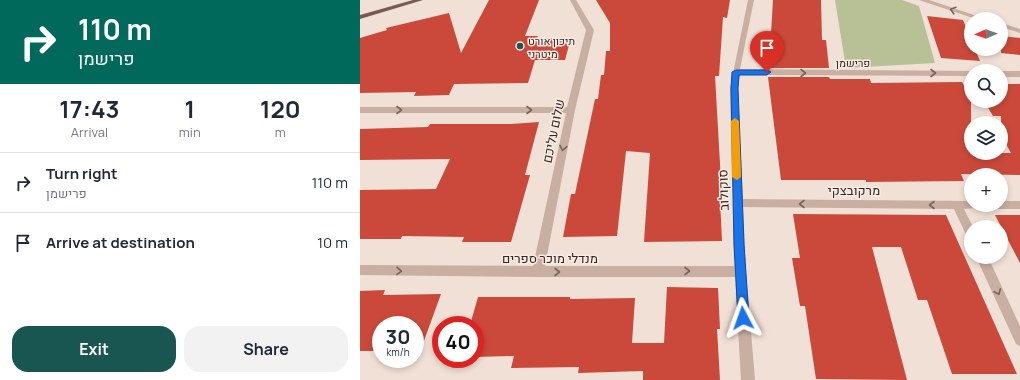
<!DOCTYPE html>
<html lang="en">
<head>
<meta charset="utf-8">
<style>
	:root { --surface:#fff; --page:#f2f2f3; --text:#1f2937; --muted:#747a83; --line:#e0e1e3; --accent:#195651 }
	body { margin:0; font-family:Manrope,Heebo,sans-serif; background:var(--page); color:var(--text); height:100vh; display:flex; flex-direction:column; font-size:15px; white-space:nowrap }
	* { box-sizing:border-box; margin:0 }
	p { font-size:13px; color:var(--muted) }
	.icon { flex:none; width:22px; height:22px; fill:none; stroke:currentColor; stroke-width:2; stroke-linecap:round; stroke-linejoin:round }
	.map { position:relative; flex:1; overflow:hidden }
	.panel { display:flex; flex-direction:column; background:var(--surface); width:360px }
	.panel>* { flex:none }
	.banner { background:#00695c; color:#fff; overflow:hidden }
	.needle { width:26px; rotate:268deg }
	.buttons { position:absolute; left:604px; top:12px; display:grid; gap:8px }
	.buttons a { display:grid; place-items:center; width:44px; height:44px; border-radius:50%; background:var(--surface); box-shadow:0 2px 6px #0003; font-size:20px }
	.speed { position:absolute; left:12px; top:316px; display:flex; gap:8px; font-size:20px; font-weight:700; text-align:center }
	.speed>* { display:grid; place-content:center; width:52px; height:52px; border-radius:50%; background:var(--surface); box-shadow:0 2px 6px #0003; line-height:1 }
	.speed small { font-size:10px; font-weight:400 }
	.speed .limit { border:6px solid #d22; background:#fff; color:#111 }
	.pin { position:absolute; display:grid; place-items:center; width:34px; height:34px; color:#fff; margin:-41px -17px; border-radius:50% 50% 50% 0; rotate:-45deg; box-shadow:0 0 4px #0007 }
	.pin .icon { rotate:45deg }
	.me { position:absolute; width:44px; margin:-22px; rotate:356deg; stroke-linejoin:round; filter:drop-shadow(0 0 3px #0008) }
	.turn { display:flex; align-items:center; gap:14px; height:84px; padding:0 12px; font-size:18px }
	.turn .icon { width:52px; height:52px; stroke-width:2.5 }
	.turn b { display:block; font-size:28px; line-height:34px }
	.eta { display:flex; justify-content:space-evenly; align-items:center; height:68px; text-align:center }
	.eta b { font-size:24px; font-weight:700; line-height:28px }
	.cta { display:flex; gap:8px; margin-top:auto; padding:8px 12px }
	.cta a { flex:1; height:46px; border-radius:16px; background:var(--accent); color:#fff; font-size:16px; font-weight:700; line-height:46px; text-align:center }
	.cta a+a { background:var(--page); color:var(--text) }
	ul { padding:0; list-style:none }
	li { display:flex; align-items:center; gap:12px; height:60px; padding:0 12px; border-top:1px solid var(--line) }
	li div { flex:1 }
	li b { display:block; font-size:15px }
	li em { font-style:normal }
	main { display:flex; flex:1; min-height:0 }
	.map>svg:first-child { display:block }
</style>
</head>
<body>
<main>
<section class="panel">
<div class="banner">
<div class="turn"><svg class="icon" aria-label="right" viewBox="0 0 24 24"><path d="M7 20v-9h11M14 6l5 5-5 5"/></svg><div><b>110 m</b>פרישמן</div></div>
</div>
<div class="eta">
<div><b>17:43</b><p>Arrival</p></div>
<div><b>1</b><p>min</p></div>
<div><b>120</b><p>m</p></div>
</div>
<ul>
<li><svg class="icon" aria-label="right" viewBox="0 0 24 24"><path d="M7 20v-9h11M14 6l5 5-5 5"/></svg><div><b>Turn right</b><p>פרישמן</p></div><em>110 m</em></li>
<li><svg class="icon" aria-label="arrive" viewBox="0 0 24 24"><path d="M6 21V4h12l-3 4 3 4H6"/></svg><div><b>Arrive at destination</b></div><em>10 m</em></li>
</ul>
<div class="cta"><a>Exit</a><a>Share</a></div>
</section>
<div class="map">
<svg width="660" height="380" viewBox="0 0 660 380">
	<rect width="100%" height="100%" fill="#f1e0d6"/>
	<polygon fill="#b8c096" points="475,0 542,0 559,6 575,63 486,68"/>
	<g fill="#cb493a">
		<polygon points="129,0 179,0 165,36 178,36 177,38 211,38 205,60 175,60 168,83 94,84 89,95 54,96 56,92 0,93 0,38 27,30 26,28 89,13 101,53"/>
		<polygon points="236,0 370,0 367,18 363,17 359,76 355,76 362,199 360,199 362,241 284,242 290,153 266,151 257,236 203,237 211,194 215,194 235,99 238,99 241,75 244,75 246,51 250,51 250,23"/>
		<polygon points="413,0 461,0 462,40 466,40 469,68 409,68"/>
		<polygon points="567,16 603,20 611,40 611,49 615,49 620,61 581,58"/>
		<polygon points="641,36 660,38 660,55 641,53"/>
		<polygon points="408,77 469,77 470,79 510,79 511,83 602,82 611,98 611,153 651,153 641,135 641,116 633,116 624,101 641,101 641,84 660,84 660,175 601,174 604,181 506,182 506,180 421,180"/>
		<polygon points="179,122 165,175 170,175 151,242 102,242 104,237 42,236 41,239 0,239 0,190 76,189 90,159 0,160 0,129 68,127 70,124 151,124"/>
		<polygon points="433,214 586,215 657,374 592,374 567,300 558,300 541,247 512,247 547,380 456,379 445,306 440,306 432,258 440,258"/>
		<polygon points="635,215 660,215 660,263"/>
		<polygon points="307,287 358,288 360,329 357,329 360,380 283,380 283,371 218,373 219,367 151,368 154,356 115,357 115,325 110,325 118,297 210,297 210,299 275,298 272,343 304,343"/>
		<polygon points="25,290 23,295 81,294 57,360 55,360 55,325 21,325 21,351 0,351 0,291"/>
	</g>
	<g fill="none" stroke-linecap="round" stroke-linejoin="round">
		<g fill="#c9aea2" fill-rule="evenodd">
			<polygon points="210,0 216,0 234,30 215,110 185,266 374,266 370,88 388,0 394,0 380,69 613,71 611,71 611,76 380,75 378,88 383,199 611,201 611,205 641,205 641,201 660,201 660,209 621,209 617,208 616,205 615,208 604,209 613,227 611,227 611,239 607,237 594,209 383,207 386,271 395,380 381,380 375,277 178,277 0,275 0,265 173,266 206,113 0,113 0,107 207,107 226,30"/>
			<polygon points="559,0 569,0 626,19 616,19"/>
			<polygon points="641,23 660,29 660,33 641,27"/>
			<rect x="641" y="71" width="19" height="6"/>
			<polygon points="616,257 628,257 660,326 660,346 656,344"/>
		</g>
		<polygon fill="#765b55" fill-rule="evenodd" points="53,0 63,0 0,19 0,15"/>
	</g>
	<defs><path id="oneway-chevron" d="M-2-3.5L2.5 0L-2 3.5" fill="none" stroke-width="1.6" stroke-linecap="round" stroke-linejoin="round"/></defs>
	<g stroke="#77645d">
		<use href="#oneway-chevron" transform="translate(593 10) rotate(-163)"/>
		<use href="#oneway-chevron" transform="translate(443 73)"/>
		<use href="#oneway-chevron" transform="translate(573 73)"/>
		<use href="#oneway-chevron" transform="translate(39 110)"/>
		<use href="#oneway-chevron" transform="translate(169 110)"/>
		<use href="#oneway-chevron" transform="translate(203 148) rotate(101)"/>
		<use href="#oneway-chevron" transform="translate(442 204) rotate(-180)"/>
		<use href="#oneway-chevron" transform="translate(572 205) rotate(-180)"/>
		<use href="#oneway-chevron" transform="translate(39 271) rotate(1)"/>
		<use href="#oneway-chevron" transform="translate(327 271)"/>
		<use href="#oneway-chevron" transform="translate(197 272)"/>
		<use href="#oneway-chevron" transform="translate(638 292) rotate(65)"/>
	</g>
	<polygon fill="#1a73e8" stroke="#114b97" points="376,70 407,70 411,72 407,75 379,75 378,88 384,244 389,318 387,322 383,323 379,322 378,318 374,244 371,88 372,72"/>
	<polygon fill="#f59e0b" points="375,118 379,121 381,177 377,180 372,177 371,121"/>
	<circle fill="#195651" stroke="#f9ebe2" stroke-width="1.5" cx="160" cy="46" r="4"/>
	<g text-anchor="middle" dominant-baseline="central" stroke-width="3" stroke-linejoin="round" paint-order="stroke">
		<g font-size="11" fill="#342725" stroke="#f9ebe2" text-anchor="start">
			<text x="168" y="40">תיכון אורט<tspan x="168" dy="13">מיטרני</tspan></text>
		</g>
		<g font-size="11" fill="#342725" stroke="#f9ebe2">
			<text x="493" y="62">פרישמן</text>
		</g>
		<g font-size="13" fill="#342725" stroke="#f9ebe2">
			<text transform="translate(193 131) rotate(-78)">שלום עליכם</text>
			<text transform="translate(363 190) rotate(-92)">סוקולוב</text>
			<text x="494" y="190">מרקובצקי</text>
			<text x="190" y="258">מנדלי מוכר ספרים</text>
		</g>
	</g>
</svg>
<div class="buttons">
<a><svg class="needle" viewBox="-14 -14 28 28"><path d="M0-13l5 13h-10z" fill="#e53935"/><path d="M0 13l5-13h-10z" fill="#747a83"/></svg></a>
<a><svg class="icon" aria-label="search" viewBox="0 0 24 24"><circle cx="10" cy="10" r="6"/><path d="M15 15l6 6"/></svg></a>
<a><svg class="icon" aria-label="layers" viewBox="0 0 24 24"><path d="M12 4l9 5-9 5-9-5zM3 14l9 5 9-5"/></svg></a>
<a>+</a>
<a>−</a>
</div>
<div class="speed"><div>30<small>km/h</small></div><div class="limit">40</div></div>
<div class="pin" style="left:407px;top:72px;background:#d93025"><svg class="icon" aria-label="arrive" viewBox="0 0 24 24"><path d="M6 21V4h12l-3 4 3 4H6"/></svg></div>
<svg class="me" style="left:383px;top:318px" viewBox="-20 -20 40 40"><path d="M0-17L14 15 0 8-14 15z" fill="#1a73e8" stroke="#fff" stroke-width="4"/></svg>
</div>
</main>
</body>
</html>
